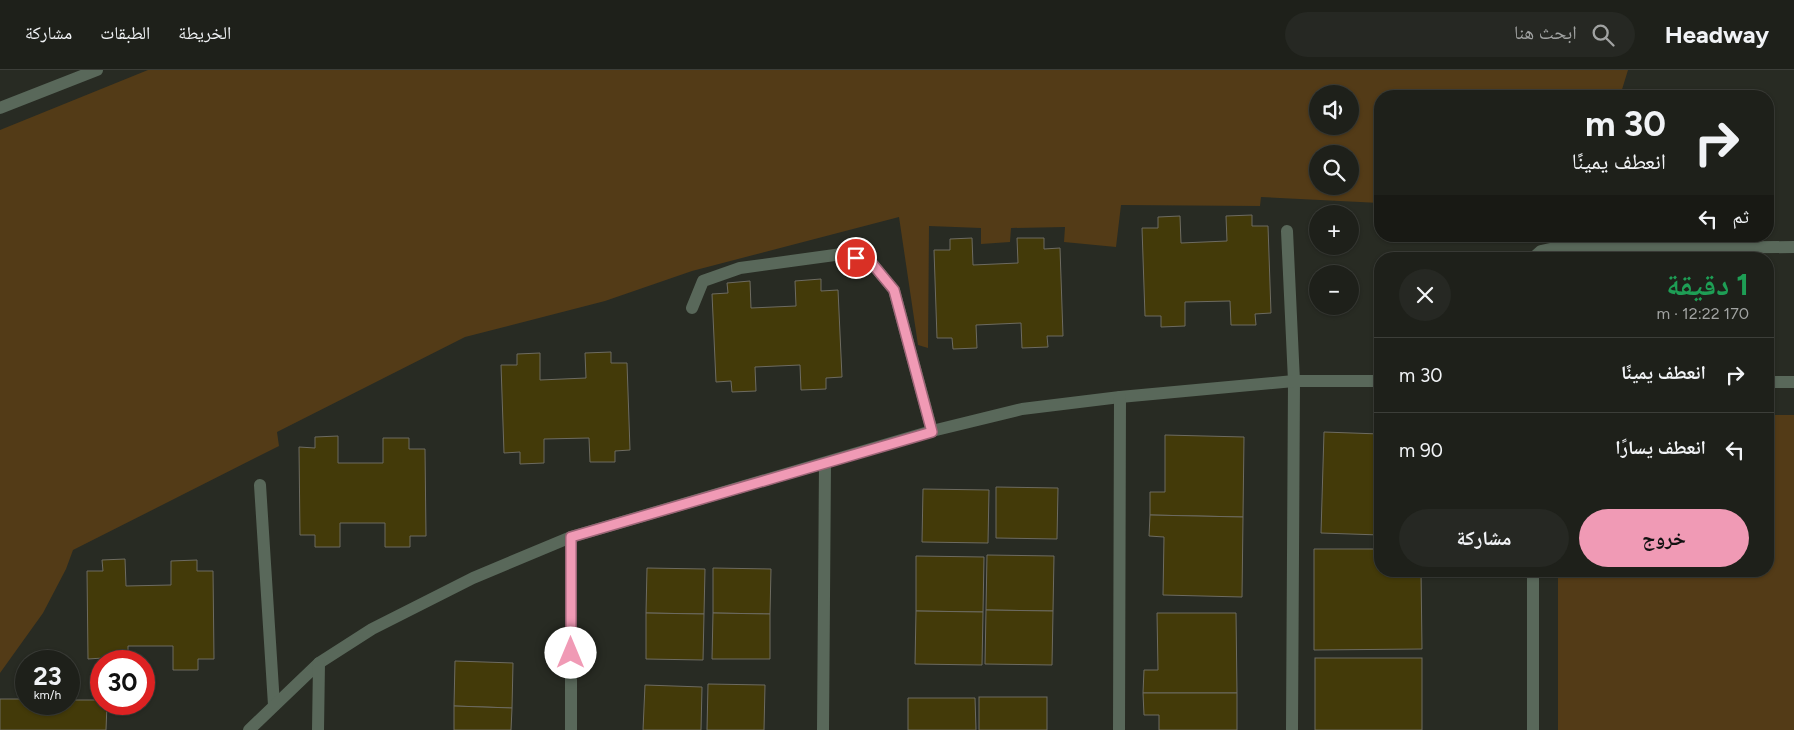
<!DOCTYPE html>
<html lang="ar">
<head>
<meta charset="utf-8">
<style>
	:root { --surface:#1e201a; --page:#262823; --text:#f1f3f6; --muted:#a1a3a2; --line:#3c3e39; --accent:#f09ab5 }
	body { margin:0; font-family:Figtree,"Noto Naskh Arabic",sans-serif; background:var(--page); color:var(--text); direction:rtl; height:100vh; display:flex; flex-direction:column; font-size:19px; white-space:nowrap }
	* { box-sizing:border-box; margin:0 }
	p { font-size:16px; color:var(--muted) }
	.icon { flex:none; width:28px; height:28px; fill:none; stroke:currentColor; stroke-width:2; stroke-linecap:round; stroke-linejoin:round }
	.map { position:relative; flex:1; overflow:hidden; direction:ltr }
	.drawer { position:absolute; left:1374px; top:182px; width:400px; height:325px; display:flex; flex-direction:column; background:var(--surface); border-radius:20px; box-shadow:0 1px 4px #0004,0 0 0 1px var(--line); direction:rtl }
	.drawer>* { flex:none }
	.top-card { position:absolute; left:1374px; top:20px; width:400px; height:152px; border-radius:20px; box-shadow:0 1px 4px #0004,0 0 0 1px var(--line); direction:rtl; background:#1e201a; color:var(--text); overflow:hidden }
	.tools { position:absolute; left:1309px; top:15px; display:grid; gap:10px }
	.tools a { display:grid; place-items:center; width:50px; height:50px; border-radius:50%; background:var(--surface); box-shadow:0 1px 4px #0004,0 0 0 1px var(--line); font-size:25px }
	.speed { position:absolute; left:15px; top:580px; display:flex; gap:10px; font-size:25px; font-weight:700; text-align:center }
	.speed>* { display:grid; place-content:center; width:65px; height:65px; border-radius:50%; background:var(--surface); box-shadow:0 1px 4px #0004,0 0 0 1px var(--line); line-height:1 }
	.speed small { font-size:12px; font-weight:400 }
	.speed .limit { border:8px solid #d22; background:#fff; color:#111 }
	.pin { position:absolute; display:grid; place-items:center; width:42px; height:42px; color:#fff; margin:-21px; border:2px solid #fff; border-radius:50%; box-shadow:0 1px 5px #0007 }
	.me { position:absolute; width:55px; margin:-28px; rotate:0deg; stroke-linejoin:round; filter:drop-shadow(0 0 4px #0008) }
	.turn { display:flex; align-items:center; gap:18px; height:105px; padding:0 25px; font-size:22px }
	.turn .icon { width:65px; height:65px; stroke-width:2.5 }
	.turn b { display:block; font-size:35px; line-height:42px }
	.then { display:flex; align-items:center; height:48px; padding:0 25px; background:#0003; gap:10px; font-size:19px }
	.round { display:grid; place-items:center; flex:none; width:52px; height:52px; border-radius:26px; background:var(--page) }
	.summary { display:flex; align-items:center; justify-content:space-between; height:85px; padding:0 25px }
	h1 { font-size:30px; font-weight:700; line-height:38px; color:#1e9e55 }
	.button { display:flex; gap:10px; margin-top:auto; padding:10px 25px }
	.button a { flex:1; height:58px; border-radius:30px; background:var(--accent); color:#111; font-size:20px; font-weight:700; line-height:58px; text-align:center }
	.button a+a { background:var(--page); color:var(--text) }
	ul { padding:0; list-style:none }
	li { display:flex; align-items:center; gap:15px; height:75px; padding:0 25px; border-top:1px solid var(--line) }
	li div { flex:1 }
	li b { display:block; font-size:19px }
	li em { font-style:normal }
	header { display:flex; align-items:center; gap:30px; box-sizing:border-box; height:70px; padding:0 25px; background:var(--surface); border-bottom:1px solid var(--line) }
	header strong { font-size:24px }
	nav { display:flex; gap:28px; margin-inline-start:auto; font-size:18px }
	.search { width:350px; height:45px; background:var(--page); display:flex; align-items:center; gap:12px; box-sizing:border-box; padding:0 18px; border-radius:28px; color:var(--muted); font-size:19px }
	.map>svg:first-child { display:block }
</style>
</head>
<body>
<header>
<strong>Headway</strong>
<div class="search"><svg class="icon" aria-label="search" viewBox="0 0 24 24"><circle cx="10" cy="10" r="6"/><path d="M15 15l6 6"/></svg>ابحث هنا</div>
<nav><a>الخريطة</a><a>الطبقات</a><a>مشاركة</a></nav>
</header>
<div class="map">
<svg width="1794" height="660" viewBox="0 0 1794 660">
	<rect width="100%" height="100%" fill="#282b23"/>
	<g fill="#533b17" fill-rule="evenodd">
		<path d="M148 0H1628L1620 26H1380V133L1261 127 1260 136 1121 135 1116 177 1064 172 1065 157 1011 158 1010 172 981 174V158L929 156 928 278 918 275 899 147 692 201 605 231 465 267 277 362 279 376 73 480 66 499 43 543 0 603V60ZM1318 24H1350V56H1318ZM1318 84H1350V116H1318Z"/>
		<polygon points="1768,345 1794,345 1794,660 1558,660 1558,501 1768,501"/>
	</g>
	<g fill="#433a09" stroke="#6d6b61">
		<polygon points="1252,145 1252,156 1268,156 1271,243 1255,244 1256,255 1231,255 1230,231 1185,232 1185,256 1161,257 1161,246 1145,246 1142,158 1158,158 1158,147 1180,146 1181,173 1227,171 1226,146"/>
		<polygon points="972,168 973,195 1018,193 1017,168 1044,168 1044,179 1060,178 1063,266 1047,266 1048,277 1022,278 1021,253 976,255 977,278 953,279 952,268 937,268 934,180 950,180 950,169"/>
		<polygon points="821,209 821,221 838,220 842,307 826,308 826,319 801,320 800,295 755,297 756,321 732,322 731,311 716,312 712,224 728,223 727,213 750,211 751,238 796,236 795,211"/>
		<polygon points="611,282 611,293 627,293 630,380 615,381 615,392 590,392 589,368 544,369 544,393 520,394 520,382 504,383 501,295 517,295 517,284 540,283 540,310 586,308 585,283"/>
		<polygon points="1324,362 1380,364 1380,465 1321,463"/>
		<polygon points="1165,365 1244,367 1243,447 1150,445 1150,422 1165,422"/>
		<polygon points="338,366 338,393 383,393 383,368 409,368 409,379 425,379 426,466 410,466 410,477 385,477 385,453 340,453 340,477 315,477 315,465 300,465 299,377 315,378 315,367"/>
		<polygon points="996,417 1058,418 1057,469 996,468"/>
		<polygon points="923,419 989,420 988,473 922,472"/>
		<polygon points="1150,445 1243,447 1242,527 1163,525 1164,467 1149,466"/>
		<polygon points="1314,479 1380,479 1380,501 1421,501 1422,579 1314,580"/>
		<polygon points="987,485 1054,486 1053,541 986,540"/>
		<polygon points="916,486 984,487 983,542 916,541"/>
		<polygon points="125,489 126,516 171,515 171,491 197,490 197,501 213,501 214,589 198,589 198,600 173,600 173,576 128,576 128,591 103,591 103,588 88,589 87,501 103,501 102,490"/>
		<polygon points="647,498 705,499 704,544 646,543"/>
		<polygon points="713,498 771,499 770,544 713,543"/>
		<polygon points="986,540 1053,541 1052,595 985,594"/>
		<polygon points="916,541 983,542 982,595 915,594"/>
		<polygon points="646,543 704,544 703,590 646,589"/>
		<polygon points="713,543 770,544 770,589 712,589"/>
		<polygon points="1157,543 1236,543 1237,623 1143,623 1144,600 1158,600"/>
		<rect x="1315" y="588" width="107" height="72"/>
		<polygon points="455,591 513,593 512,638 454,636"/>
		<polygon points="708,614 765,615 764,660 707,660"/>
		<polygon points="645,615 702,617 701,660 643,660"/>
		<polygon points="1143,623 1237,623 1237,660 1159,660 1159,645 1144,645"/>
		<rect x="979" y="627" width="68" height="33"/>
		<polygon points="908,628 975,628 976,660 908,660"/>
		<polygon points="0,629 26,629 26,634 69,634 69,630 101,630 101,634 107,634 106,660 0,660"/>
		<polygon points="454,636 512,638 511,660 454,660"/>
	</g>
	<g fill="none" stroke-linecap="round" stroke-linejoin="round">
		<g stroke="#59685a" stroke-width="12">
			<polyline points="692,238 703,211 740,198 842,184 870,191 894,220 932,361"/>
			<polyline points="260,415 274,635"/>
		</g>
		<g stroke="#59685a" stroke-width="12">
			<polyline points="0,38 97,0"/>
			<polyline points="1287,161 1294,311 1292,660"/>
			<polyline points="1532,189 1541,181 1550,179 1794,177"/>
			<polyline points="1768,312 1794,312"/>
			<polyline points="249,660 319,593 372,559 473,508 571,467 932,361 1022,339 1120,327 1294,311 1380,311"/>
			<polyline points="318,660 319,593"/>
			<polyline points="571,660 571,467"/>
			<polyline points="823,660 825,394"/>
			<polyline points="1119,660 1120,327"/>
			<polyline points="1533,660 1533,501"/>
		</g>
	</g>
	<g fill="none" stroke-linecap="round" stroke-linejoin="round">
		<defs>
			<polyline id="route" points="571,583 571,467 932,362 894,220 870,191 856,188"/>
		</defs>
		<use href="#route" stroke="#9c6476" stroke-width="12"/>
		<use href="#route" stroke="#f09ab5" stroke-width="9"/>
	</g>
</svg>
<div class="tools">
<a><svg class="icon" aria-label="sound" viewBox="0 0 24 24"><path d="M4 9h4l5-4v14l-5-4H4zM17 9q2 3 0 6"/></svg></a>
<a><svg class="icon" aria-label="search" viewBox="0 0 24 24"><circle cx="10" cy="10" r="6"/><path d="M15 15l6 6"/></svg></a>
<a>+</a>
<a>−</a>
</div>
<div class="speed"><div>23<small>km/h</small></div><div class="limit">30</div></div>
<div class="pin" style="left:856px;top:188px;background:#d93025"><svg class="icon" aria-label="arrive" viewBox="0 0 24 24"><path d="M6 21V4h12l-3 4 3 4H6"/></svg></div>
<svg class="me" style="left:571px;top:583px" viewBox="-20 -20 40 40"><circle r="19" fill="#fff"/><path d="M0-13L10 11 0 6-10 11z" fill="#f09ab5"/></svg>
<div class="top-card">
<div class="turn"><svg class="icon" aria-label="right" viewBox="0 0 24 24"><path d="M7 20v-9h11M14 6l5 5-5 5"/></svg><div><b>30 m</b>انعطف يمينًا</div></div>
<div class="then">ثم<svg class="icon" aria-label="left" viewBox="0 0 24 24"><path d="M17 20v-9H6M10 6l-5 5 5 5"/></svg></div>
</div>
<section class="drawer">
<div class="summary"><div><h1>1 دقيقة</h1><p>170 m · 12:22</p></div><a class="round"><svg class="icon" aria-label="close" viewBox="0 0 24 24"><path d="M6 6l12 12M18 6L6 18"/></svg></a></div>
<ul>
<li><svg class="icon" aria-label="right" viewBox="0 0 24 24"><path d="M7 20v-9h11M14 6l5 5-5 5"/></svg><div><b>انعطف يمينًا</b></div><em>30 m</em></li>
<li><svg class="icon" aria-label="left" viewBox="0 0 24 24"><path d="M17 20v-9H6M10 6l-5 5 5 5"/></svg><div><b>انعطف يسارًا</b></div><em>90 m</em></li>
</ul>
<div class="button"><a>خروج</a><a>مشاركة</a></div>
</section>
</div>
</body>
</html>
